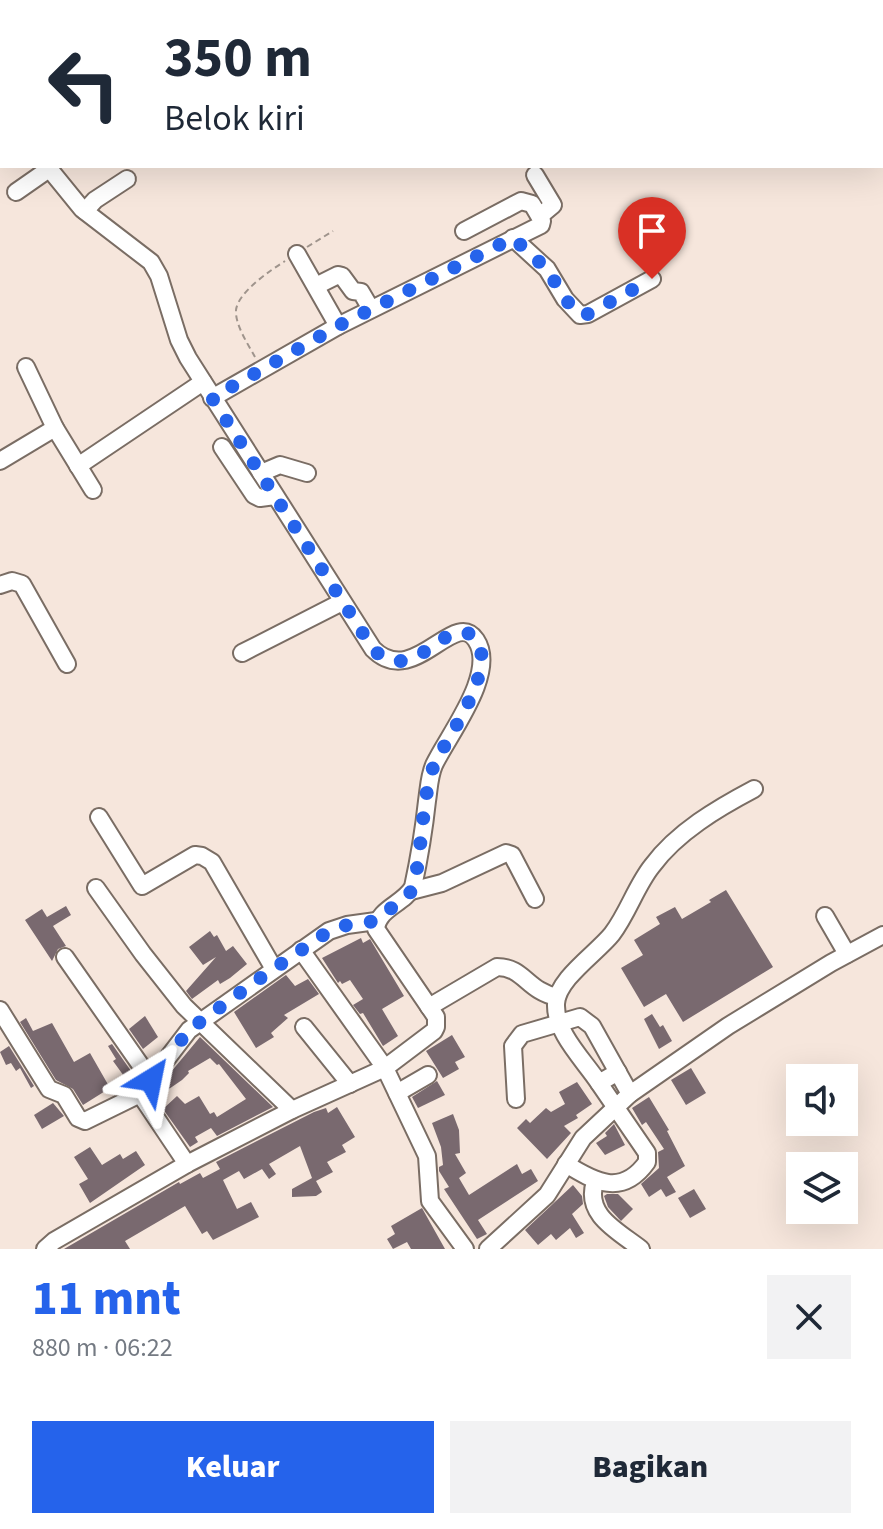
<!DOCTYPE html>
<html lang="id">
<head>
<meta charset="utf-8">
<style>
	:root { --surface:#fff; --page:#f2f2f3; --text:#1f2937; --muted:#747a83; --accent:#2563eb }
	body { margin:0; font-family:"Source Sans 3",sans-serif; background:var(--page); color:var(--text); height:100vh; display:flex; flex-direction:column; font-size:30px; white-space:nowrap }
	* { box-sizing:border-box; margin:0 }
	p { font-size:26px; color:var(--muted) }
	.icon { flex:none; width:44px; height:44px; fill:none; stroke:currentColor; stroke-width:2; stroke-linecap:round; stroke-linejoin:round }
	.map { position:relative; height:1249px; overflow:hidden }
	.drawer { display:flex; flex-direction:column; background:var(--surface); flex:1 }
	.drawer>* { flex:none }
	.banner { position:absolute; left:0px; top:0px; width:884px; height:168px; box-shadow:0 8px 32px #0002; background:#fff; color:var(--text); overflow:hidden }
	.tools { position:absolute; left:786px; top:1064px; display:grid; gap:16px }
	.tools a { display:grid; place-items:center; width:72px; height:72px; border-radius:0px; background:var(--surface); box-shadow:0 8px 32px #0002; font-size:40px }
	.pin { position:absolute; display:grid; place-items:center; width:68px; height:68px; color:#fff; margin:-82px -34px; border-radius:50% 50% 50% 0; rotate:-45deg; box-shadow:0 0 8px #0007 }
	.pin .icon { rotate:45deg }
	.me { position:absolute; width:88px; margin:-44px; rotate:35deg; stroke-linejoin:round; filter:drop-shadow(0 0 6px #0008) }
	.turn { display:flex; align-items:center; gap:28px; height:168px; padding:0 32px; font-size:36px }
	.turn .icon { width:104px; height:104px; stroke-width:2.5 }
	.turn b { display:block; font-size:56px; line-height:68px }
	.round { display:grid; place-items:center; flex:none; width:84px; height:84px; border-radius:0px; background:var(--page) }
	.overview { display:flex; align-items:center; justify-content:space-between; height:136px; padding:0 32px }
	h1 { font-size:48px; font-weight:800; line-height:60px; color:var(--accent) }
	.button { display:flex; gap:16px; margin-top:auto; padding:16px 32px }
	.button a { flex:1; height:92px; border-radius:0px; background:var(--accent); color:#fff; font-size:32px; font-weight:800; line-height:92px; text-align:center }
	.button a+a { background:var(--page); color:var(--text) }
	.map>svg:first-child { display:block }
</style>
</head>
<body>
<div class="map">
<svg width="883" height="1249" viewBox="0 0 883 1249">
	<rect width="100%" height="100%" fill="#f6e6dc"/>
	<g fill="#79696f">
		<polygon points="726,890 773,967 683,1022 666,994 644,1007 621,968 643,955 634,940 660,924 656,917 675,907 682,919 711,902 709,900"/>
		<polygon points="66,906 71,915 53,926 66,946 58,949 52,961 25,920 42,909 47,917"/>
		<polygon points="210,931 214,937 217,935 226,951 233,946 247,964 230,978 220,984 218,980 192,999 186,991 216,957 203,965 189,947"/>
		<polygon points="361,938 363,943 370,939 404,996 382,1009 398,1036 383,1046 363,1013 360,1014 353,1005 363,999 350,980 342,984 340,981 338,983 322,958"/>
		<polygon points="286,975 295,986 308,979 319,994 284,1015 288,1018 271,1033 274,1037 256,1048 234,1012"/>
		<polygon points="652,1014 660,1027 663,1025 672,1041 659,1049 644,1019"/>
		<polygon points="145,1016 158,1037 143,1049 129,1029"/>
		<polygon points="26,1018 33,1031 52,1023 74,1062 90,1053 110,1088 83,1105 73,1089 56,1080 20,1022"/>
		<polygon points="452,1035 465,1057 455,1062 459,1069 443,1078 426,1051"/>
		<polygon points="200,1037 273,1107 217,1136 211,1128 195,1137 198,1142 190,1147 163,1109 177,1096 185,1104 199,1096 210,1114 214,1112 217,1117 246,1099 219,1064 217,1065 210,1058 188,1071 189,1073 182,1080 166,1091 161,1084"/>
		<polygon points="112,1044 136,1078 129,1083 113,1061 116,1059 108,1046"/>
		<polygon points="9,1046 34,1086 31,1088 20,1068 16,1071 11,1063 6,1065 0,1052"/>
		<polygon points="691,1068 706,1093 686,1105 671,1080"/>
		<polygon points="437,1081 445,1095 418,1108 412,1097"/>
		<polygon points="577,1082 592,1104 576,1115 578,1118 564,1126 571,1133 547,1159 517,1128 526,1119 530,1123 546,1108 551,1112 565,1104 559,1092"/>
		<polygon points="649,1097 669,1130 667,1131 685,1166 667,1177 676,1192 666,1197 661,1189 649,1197 641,1184 659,1168 658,1152 664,1149 646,1122 642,1125 632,1108"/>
		<polygon points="53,1103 64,1116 42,1129 34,1115"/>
		<polygon points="337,1107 355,1137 342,1145 346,1152 327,1162 333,1172 316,1181 322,1192 316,1196 292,1197 292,1189 312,1178 300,1146 269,1164 276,1174 269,1179 262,1169 244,1179 239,1171 223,1180 237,1209 251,1202 259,1217 213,1240 207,1231 202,1234 185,1206 125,1241 130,1249 64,1249 179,1182 180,1184 200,1173 203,1178 220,1169 216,1162 314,1112 326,1108 328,1113"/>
		<polygon points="453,1114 459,1130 460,1153 455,1154 466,1173 459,1178 469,1195 517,1164 522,1174 531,1169 538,1181 478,1220 487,1234 477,1239 444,1189 449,1187 439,1171 439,1167 443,1165 441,1147 432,1123"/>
		<polygon points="614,1124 625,1145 605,1155 596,1143 607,1136 605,1133"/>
		<polygon points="90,1147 102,1165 120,1154 123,1159 136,1151 145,1165 90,1203 79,1184 88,1179 74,1157"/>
		<polygon points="573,1185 582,1196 583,1204 572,1214 584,1233 576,1238 570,1228 556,1240 551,1234 538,1245 525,1230"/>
		<polygon points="694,1189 706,1209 690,1218 678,1198"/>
		<polygon points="607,1194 618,1194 633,1209 621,1221 608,1207 604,1196"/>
		<polygon points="422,1208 445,1249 411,1249 407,1242 393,1249 387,1239 395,1234 391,1226"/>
	</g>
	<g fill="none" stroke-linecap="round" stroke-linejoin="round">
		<defs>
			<g id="minor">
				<polyline points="110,0 111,2"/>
				<polyline points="188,0 189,2"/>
				<polyline points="269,0 271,2"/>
				<polyline points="422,0 423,2"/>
				<polyline points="146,2 148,0"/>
				<polyline points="0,51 2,54"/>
				<polyline points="0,81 2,80"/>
				<polyline points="0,139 2,137"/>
				<path d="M47 166 82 209 151 262 159 276 179 340 188 358 373 649C414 690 454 607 476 640 498 673 448 735 434 765 429 777 429 788 427 801 424 829 419 859 413 887 404 904 378 908 376 929L436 1017V1027L434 1031 385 1068 427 1156 430 1201 465 1249"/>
				<polyline points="535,175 553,205 541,215"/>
				<polyline points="16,192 49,169"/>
				<polyline points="85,211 95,200 127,179"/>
				<polyline points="513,238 547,269 565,299 580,315 588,314 652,279"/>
				<polyline points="297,254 338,326"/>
				<polyline points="316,286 338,275 342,276 353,291 361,292 371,309"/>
				<polyline points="26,367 55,428 93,490"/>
				<polyline points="212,398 338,326 541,225 542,221 532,204 521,201 464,231"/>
				<polyline points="222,447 254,495 260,498 275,496"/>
				<polyline points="0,461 55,428"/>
				<polyline points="78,466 203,382"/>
				<polyline points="261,473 280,465 307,473"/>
				<polyline points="0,585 12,581 22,584 67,664"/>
				<polyline points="242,653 342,602"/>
				<polyline points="99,817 142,886 195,855 202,856 212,862 274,969"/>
				<polyline points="96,888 143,954 184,1006 292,1110"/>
				<polyline points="411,891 442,883 506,853 512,855 535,899"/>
				<polyline points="825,916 847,954"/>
				<polyline points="65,957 151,1080"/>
				<path d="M429 1007 497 967C524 967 527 991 557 997"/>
				<polyline points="0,1010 49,1089 64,1095 78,1118 85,1121 140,1094 189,1030 329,931 347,925 376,921"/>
				<polyline points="304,1027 350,1084"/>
				<path d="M618 1072 599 1083C584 1060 555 1033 556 1004 557 979 597 953 612 934 628 913 636 886 652 866 677 832 718 808 754 789"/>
				<polyline points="397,1093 428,1075"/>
				<polyline points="140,1094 187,1164"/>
				<polyline points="516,1099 513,1046 522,1034 580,1017 592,1026 630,1094"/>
				<path d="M566 1164C595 1182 622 1197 647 1162V1153L599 1083"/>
				<path d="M595 1182C584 1215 618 1231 641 1249"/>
				<polyline points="45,1249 54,1241 187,1164 292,1110 385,1068 301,950"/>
				<polyline points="488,1249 547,1195 583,1138 630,1094 728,1026 831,963 883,935"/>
			</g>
		</defs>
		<use href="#minor" stroke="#7a6d64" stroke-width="20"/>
		<g stroke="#9f948c" stroke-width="2" stroke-dasharray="6 4" stroke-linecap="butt">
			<polyline points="307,247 333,231"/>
			<path d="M255 357C248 344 235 325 236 310 238 292 271 270 285 261"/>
		</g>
		<use href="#minor" stroke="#fff" stroke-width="16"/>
	</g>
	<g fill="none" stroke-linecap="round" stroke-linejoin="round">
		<path stroke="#2563eb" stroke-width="14" stroke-dasharray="0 25.2" d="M151 1080 189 1030 259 979 329 931 347 925 376 921C385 908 406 904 412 889 416 880 417 869 418 859 423 831 424 787 435 763 447 738 505 659 471 635 445 616 413 689 373 649L212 398 338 326 513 238 547 269 565 299 580 315 588 314 652 279"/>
	</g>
</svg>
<div class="tools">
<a><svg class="icon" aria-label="sound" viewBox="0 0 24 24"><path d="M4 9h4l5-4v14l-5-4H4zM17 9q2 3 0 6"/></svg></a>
<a><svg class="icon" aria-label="layers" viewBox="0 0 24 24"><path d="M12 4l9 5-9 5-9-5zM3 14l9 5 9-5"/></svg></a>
</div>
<div class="pin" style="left:652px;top:279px;background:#d93025"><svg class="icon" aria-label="arrive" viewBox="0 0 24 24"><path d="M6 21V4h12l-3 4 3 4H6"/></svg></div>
<svg class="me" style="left:151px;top:1080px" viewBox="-20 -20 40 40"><path d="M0-17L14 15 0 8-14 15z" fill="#2563eb" stroke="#fff" stroke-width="4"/></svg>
<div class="banner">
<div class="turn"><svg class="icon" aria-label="left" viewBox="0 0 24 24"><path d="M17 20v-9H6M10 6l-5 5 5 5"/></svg><div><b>350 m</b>Belok kiri</div></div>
</div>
</div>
<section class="drawer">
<div class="overview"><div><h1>11 mnt</h1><p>880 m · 06:22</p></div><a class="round"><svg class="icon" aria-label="close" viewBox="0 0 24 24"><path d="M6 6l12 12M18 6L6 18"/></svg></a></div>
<div class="button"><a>Keluar</a><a>Bagikan</a></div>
</section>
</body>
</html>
